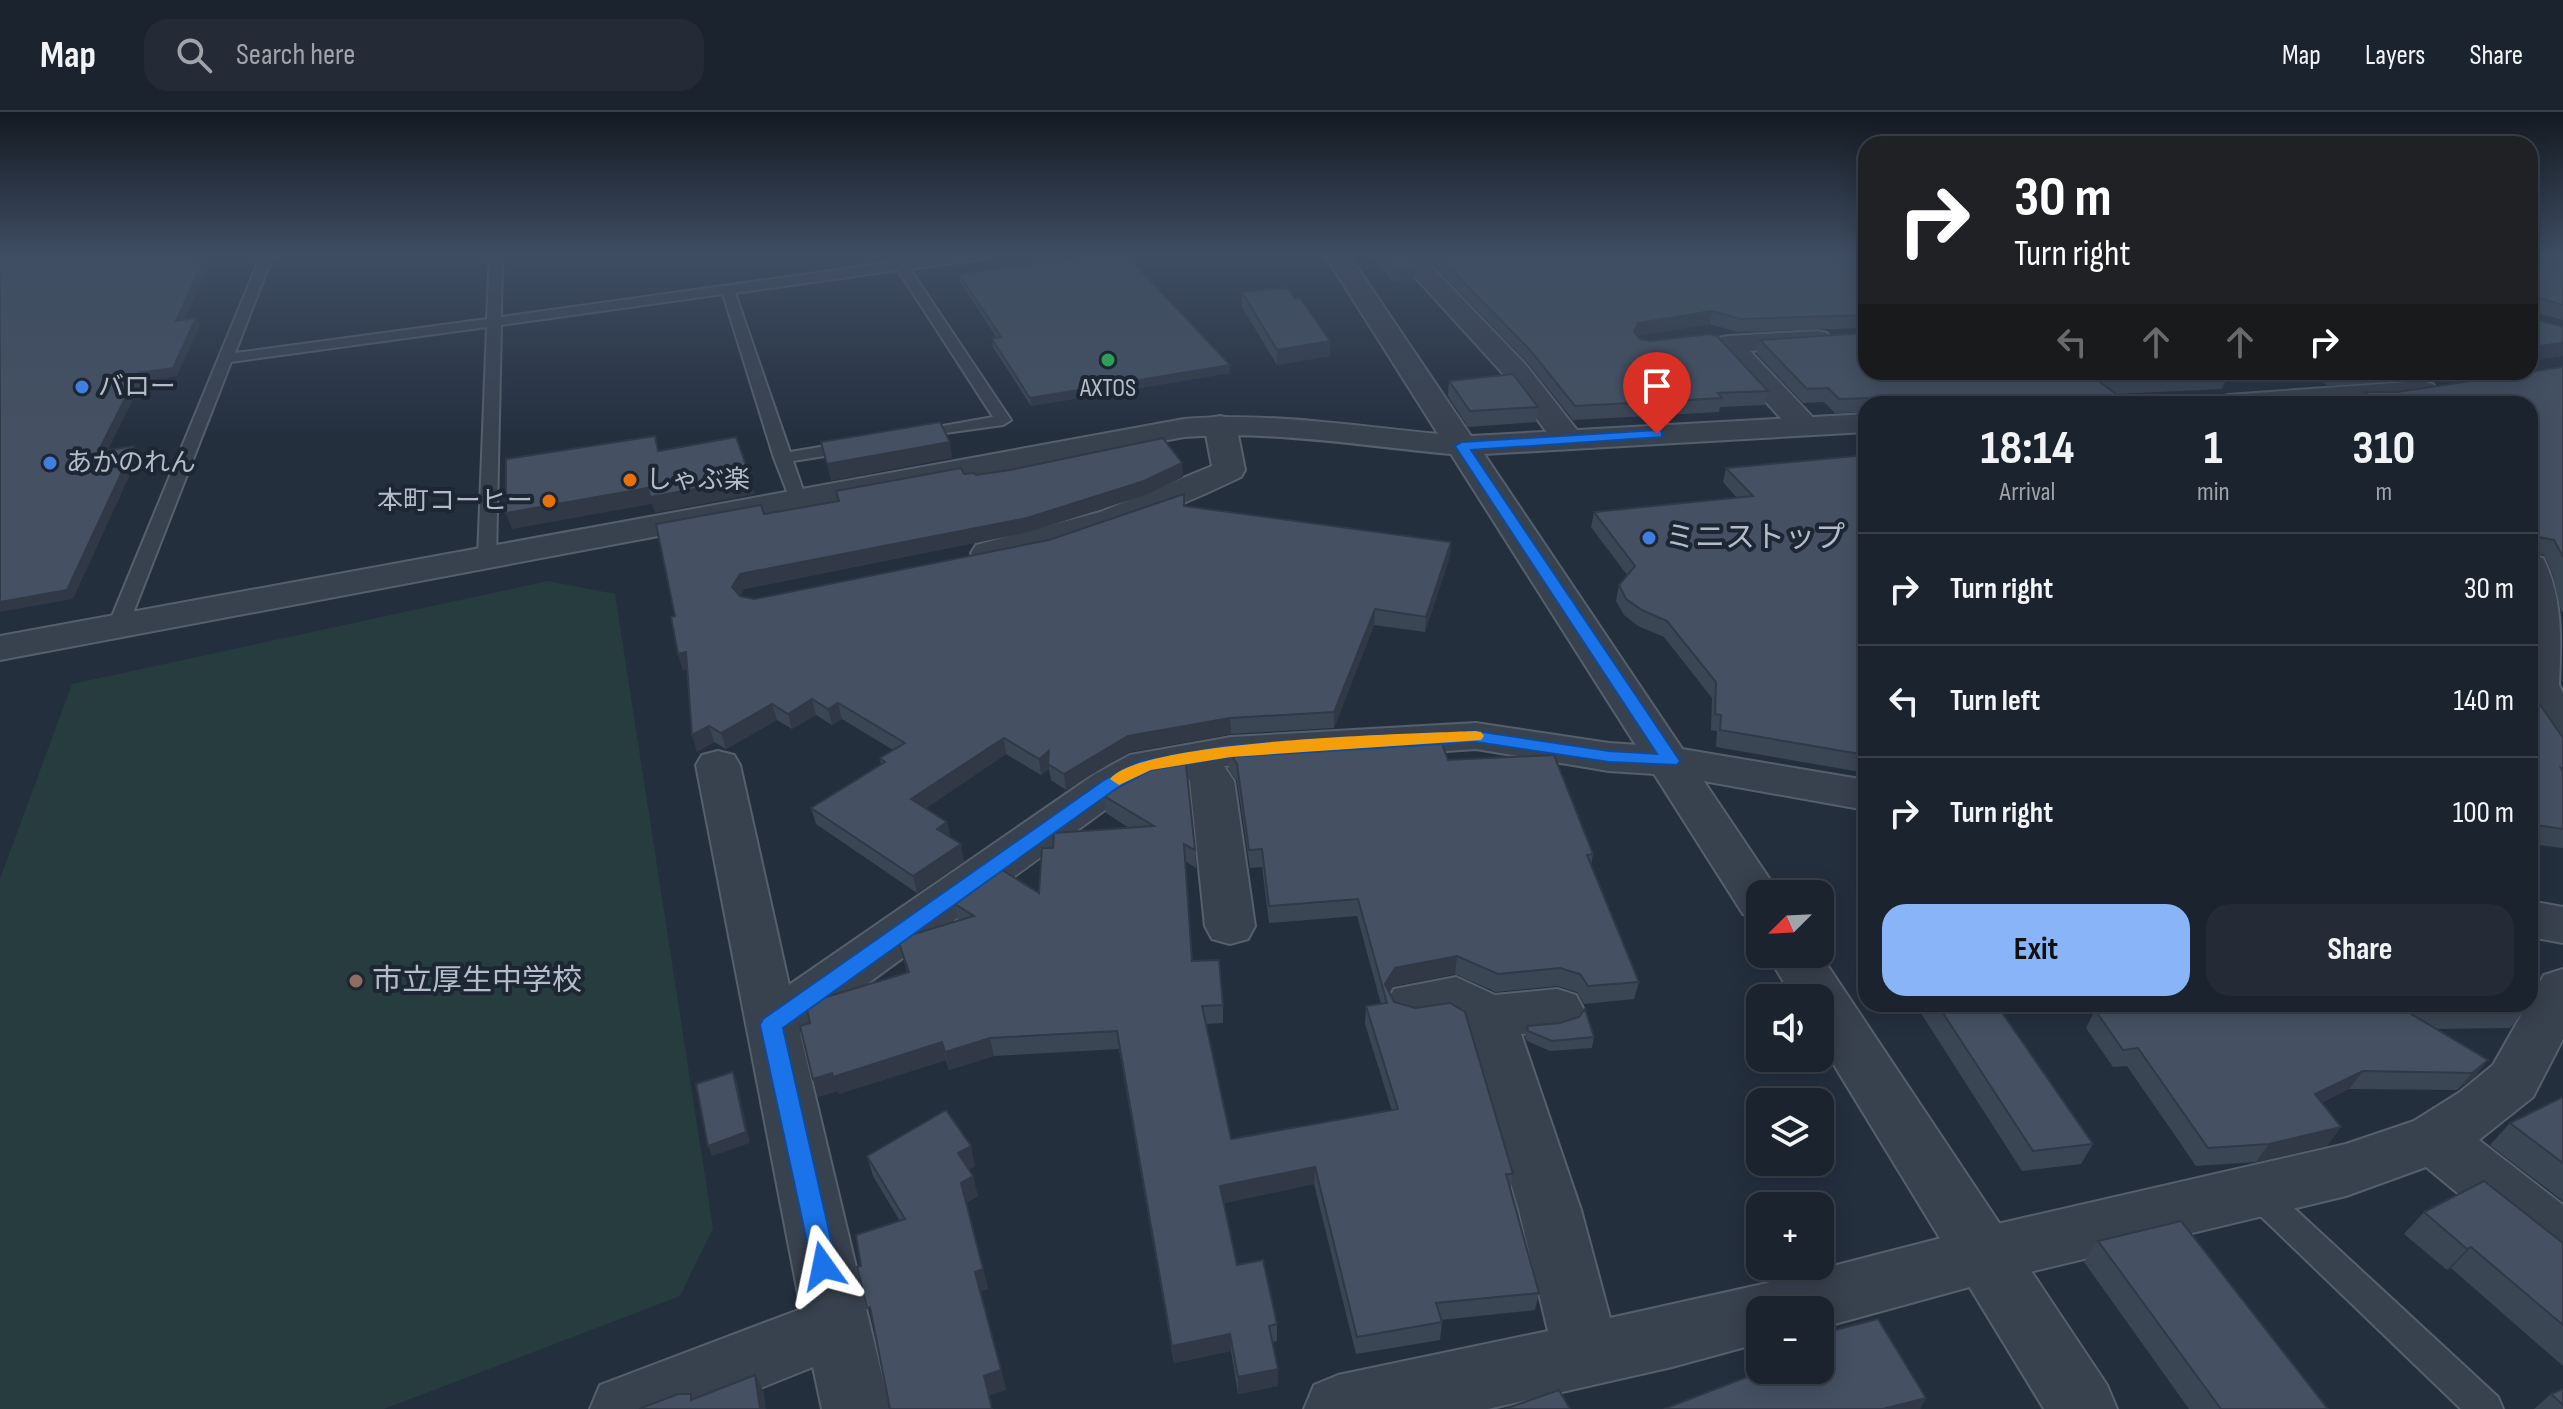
<!DOCTYPE html>
<html lang="en">
<head>
<meta charset="utf-8">
<style>
	:root { --surface:#1b232e; --page:#242b36; --text:#f1f3f6; --muted:#a0a4aa; --line:#39404a; --accent:#8ab4f8 }
	body { margin:0; font-family:"Sofia Sans Condensed","Noto Sans JP",sans-serif; background:var(--page); color:var(--text); height:100vh; display:flex; flex-direction:column; font-size:30px; white-space:nowrap }
	* { box-sizing:border-box; margin:0 }
	p { font-size:26px; color:var(--muted) }
	.icon { flex:none; width:44px; height:44px; fill:none; stroke:currentColor; stroke-width:2; stroke-linecap:round; stroke-linejoin:round }
	.map { position:relative; flex:1; overflow:hidden }
	.drawer { position:absolute; left:1858px; top:284px; width:680px; height:616px; display:flex; flex-direction:column; background:var(--surface); border-radius:24px; box-shadow:0 4px 20px #0003,0 0 0 2px var(--line) }
	.drawer>* { flex:none }
	.hud { position:absolute; left:1858px; top:24px; width:680px; height:244px; border-radius:24px; box-shadow:0 4px 20px #0003,0 0 0 2px var(--line); background:#202124; color:#fff; overflow:hidden }
	.needle { width:52px; rotate:246deg }
	.buttons { position:absolute; left:1746px; top:768px; display:grid; gap:16px }
	.buttons a { display:grid; place-items:center; width:88px; height:88px; border-radius:16px; background:var(--surface); box-shadow:0 4px 20px #0003,0 0 0 2px var(--line); font-size:40px }
	.pin { position:absolute; display:grid; place-items:center; width:68px; height:68px; color:#fff; margin:-82px -34px; border-radius:50% 50% 50% 0; rotate:-45deg; box-shadow:0 0 8px #0007 }
	.pin .icon { rotate:45deg }
	.me { position:absolute; width:88px; margin:-44px; rotate:348deg; stroke-linejoin:round; filter:drop-shadow(0 0 6px #0008) }
	.turn { display:flex; align-items:center; gap:28px; height:168px; padding:0 24px; font-size:36px }
	.turn .icon { width:104px; height:104px; stroke-width:2.5 }
	.turn b { display:block; font-size:56px; line-height:68px }
	.lanes { display:flex; align-items:center; height:76px; padding:0 24px; background:#0003; justify-content:center; gap:40px; direction:ltr }
	.lanes .off { opacity:.35 }
	.eta { display:flex; justify-content:space-evenly; align-items:center; height:136px; text-align:center }
	.eta b { font-size:48px; font-weight:700; line-height:56px }
	.button { display:flex; gap:16px; margin-top:auto; padding:16px 24px }
	.button a { flex:1; height:92px; border-radius:24px; background:var(--accent); color:#111; font-size:32px; font-weight:700; line-height:92px; text-align:center }
	.button a+a { background:var(--page); color:var(--text) }
	ul { padding:0; list-style:none }
	li { display:flex; align-items:center; gap:24px; height:112px; padding:0 24px; border-top:2px solid var(--line) }
	li div { flex:1 }
	li b { display:block; font-size:30px }
	li em { font-style:normal }
	header { display:flex; align-items:center; gap:48px; box-sizing:border-box; height:112px; padding:0 40px; background:var(--surface); border-bottom:2px solid var(--line) }
	header strong { font-size:38px }
	nav { display:flex; gap:44px; margin-inline-start:auto; font-size:28px }
	.search { width:560px; height:72px; background:var(--page); display:flex; align-items:center; gap:20px; box-sizing:border-box; padding:0 28px; border-radius:24px; color:var(--muted); font-size:30px }
	.map>svg:first-child { display:block }
</style>
</head>
<body>
<header>
<strong>Map</strong>
<div class="search"><svg class="icon" aria-label="search" viewBox="0 0 24 24"><circle cx="10" cy="10" r="6"/><path d="M15 15l6 6"/></svg>Search here</div>
<nav><a>Map</a><a>Layers</a><a>Share</a></nav>
</header>
<div class="map">
<svg width="2563" height="1297" viewBox="0 0 2563 1297">
	<rect width="100%" height="100%" fill="#242f3e"/>
	<polygon fill="#263c3f" points="548,469 615,482 713,1116 680,1184 384,1297 0,1297 0,767 72,572"/>
	<g fill="none" stroke-linecap="round" stroke-linejoin="round">
		<defs>
			<g id="service">
				<polygon points="261,143 273,143 235,241 487,207 490,143 502,143 501,205 901,149 988,143 982,147 910,157 1011,308 1003,313 909,326 909,320 993,305 898,158 735,181 790,340 850,330 858,335 850,340 793,349 806,387 798,392 790,387 774,346 723,182 501,213 496,446 487,451 478,446 487,215 231,250 128,514 125,518 111,518 108,514"/>
				<polygon points="2257,1068 2268,1072 2498,1285 2503,1297 2461,1297 2246,1090 2242,1081 2246,1072"/>
			</g>
			<g id="minor">
				<polygon points="1395,143 1420,143 1526,253 1584,327 1579,334 1568,336 1557,334 1506,265"/>
				<polygon points="1817,219 1827,221 1831,227 1827,233 1750,239 1821,314 1816,321 1805,323 1794,321 1714,232 1718,226 1728,224"/>
				<path d="M1220 304 1231 306 1236 313 1245 358 1241 365C1175 397 1108 423 1037 441 1017 446 996 454 976 449L971 441 976 433 1100 400 1212 354 1204 313 1209 306Z"/>
				<path d="M2530 443 2543 446C2563 485 2561 528 2559 573L2563 581V631L2548 627 2530 596Z"/>
				<polygon points="1476,611 1609,631 1670,635 1866,668 1866,698 1670,663 1609,659 1476,637 1224,654 1234,669 1255,814 1248,827 1230,832 1212,827 1205,814 1190,669 1184,660 1158,665 1127,682 800,921 890,1297 822,1297 813,1255 708,1297 590,1297 600,1273 801,1197 696,653 702,643 718,639 734,643 740,653 789,873 1095,662 1130,643 1231,625"/>
				<polygon points="2530,789 2563,795 2563,831 2530,825"/>
				<polygon points="2563,857 2563,927 2533,985 2479,1028 2563,1093 2563,1158 2541,1150 2426,1055 2346,1084 1984,1171 1820,1216 1820,1198 1760,1198 1760,1231 1672,1255 1488,1297 1304,1297 1314,1273 1338,1263 1548,1219 1519,1098 1465,916 1449,906 1413,911 1394,905 1386,891 1394,877 1456,865 1495,883 1557,877 1576,883 1584,898 1576,913 1557,919 1521,922 1581,1098 1610,1206 1763,1172 1984,1115 2346,1032 2414,1009 2460,980 2493,953 2544,863"/>
			</g>
			<g id="tertiary">
				<path d="M1325 143H1349L1471 324 1866 302V320L1484 342 1777 778 1780 782H1760V807L1743 802 1451 342C1363 334 1272 318 1184 325L0 548V524L1184 307C1268 300 1354 314 1438 322Z"/>
				<polygon points="2422,269 2433,272 2437,278 2433,284 2352,292 2213,292 2217,286 2228,283"/>
				<polygon points="1767,842 1820,842 2107,1273 2117,1297 2044,1297 1820,930 1820,886 1793,886"/>
			</g>
		</defs>
		<use href="#service" stroke="#565f6c" stroke-width="4"/>
		<use href="#minor" stroke="#565f6c" stroke-width="4"/>
		<use href="#tertiary" stroke="#565f6c" stroke-width="4"/>
		<use href="#service" fill="#38414e" fill-rule="evenodd"/>
		<use href="#minor" fill="#38414e" fill-rule="evenodd"/>
		<use href="#tertiary" fill="#38414e" fill-rule="evenodd"/>
	</g>
	<g fill="#3b4654">
		<polygon points="1372,143 1403,143 1414,168 1393,170"/>
		<polygon points="1424,143 1866,143 1866,216 1737,220 1710,212 1637,224 1640,227 1768,279 1765,293 1720,295 1719,300 1573,308 1528,251"/>
		<polygon points="2530,143 2563,143 2563,208 2535,200 2535,207 2563,215 2563,244 2532,248 2530,252"/>
		<polygon points="959,162 1230,253 1230,261 1031,294 993,235 992,227 997,226 960,170"/>
		<polygon points="1242,180 1296,187 1330,229 1330,244 1277,253 1242,195"/>
		<polygon points="1760,228 1866,260 2228,263 2222,277 2116,282 2129,292 1866,292 1866,300 1835,301 1824,290 1803,291 1757,242"/>
		<polygon points="2563,255 2563,500 2561,499 2552,460 2544,443 2538,442 2537,459 2530,470 2530,292 2358,292 2364,280 2397,280"/>
		<polygon points="2309,260 2454,260 2389,270 2328,274"/>
		<polygon points="1449,269 1538,295 1536,310 1468,315 1448,284"/>
		<polygon points="1862,309 1866,309 1866,331 1858,323"/>
		<polygon points="1866,343 1866,661 1716,635 1717,619 1711,618 1712,586 1664,525 1638,514 1624,503 1616,489 1619,473 1627,463 1591,415 1594,400 1737,386 1723,370 1726,356"/>
		<polygon points="964,362 1183,365 1145,383 1029,420 744,477 740,484 754,487 1049,428 1185,394 1451,430 1450,444 1425,520 1374,513 1334,616 1231,622 1129,640 1066,678 1051,668 1049,657 1041,663 1006,642 926,696 947,710 950,725 964,749 917,781 816,712 811,696 881,653 880,646 893,638 842,607 832,613 816,603 792,617 777,608 726,637 714,630 697,640 687,557 683,558 678,542 675,504 764,402 838,389 836,379"/>
		<polygon points="2530,578 2563,626 2563,736 2530,732"/>
		<polygon points="1229,640 1448,648 1593,742 1591,753 1639,870 1634,887 1584,892 1577,880 1557,874 1496,880 1455,862 1393,874 1389,880 1394,890 1513,1062 1510,1079 1539,1181 1535,1198 1441,1208 1442,1210 1440,1228 1356,1242 1314,1072 1224,1091 1237,1153 1277,1212 1277,1229 1272,1230 1278,1274 1238,1282 1231,1239 1174,1251 1119,937 994,944 949,958 946,948 839,982 838,979 818,985 813,967 810,911 907,860 899,831 958,809 955,792 1039,781 1053,736 1129,716 1106,701 1104,684 1195,738 1196,756 1185,749 1192,849 1223,893 1223,911 1206,912 1231,1027 1392,999 1365,912 1366,894 1381,892 1357,804 1269,811 1262,755 1250,756 1237,669 1229,657"/>
		<polygon points="1915,892 1996,892 2093,1032 2081,1052 2022,1059"/>
		<polygon points="2160,892 2526,892 2523,896 2525,898 2510,916 2436,917 2488,948 2473,966 2457,978 2349,977 2321,991 2328,1033 2256,1050 2196,1054 2127,954 2113,955 2086,916 2095,898 2161,894"/>
		<polygon points="1527,914 1594,925 1592,936 1550,939 1527,929 1525,925"/>
		<polygon points="2563,985 2563,1089 2490,1033 2510,1011"/>
		<polygon points="867,1044 975,1054 969,1057 978,1084 966,1091 988,1177 980,1179 1006,1278 861,1154 900,1109 873,1064"/>
		<polygon points="2424,1100 2563,1131 2563,1254 2451,1156 2447,1158 2404,1122"/>
		<polygon points="2098,1129 2328,1297 2189,1297 2084,1150"/>
		<polygon points="1760,1236 1760,1258 1820,1258 1926,1286 1920,1297 1664,1297 1753,1264 1748,1254 1755,1238"/>
		<polygon points="2563,1277 2563,1297 2534,1297 2551,1282"/>
	</g>
	<g fill="#303945">
		<polygon points="198,143 206,143 198,157 195,149"/>
		<polygon points="204,148 208,156 180,216 176,209"/>
		<polygon points="1415,156 1414,168 1393,170 1393,158"/>
		<polygon points="1712,199 1710,212 1636,224 1634,220 1638,211"/>
		<polygon points="196,206 200,214 177,264 142,269 103,348 98,340 138,261"/>
		<polygon points="1330,229 1330,244 1277,253 1277,238"/>
		<polygon points="2563,231 2563,244 2532,248 2537,234"/>
		<polygon points="1230,253 1230,261 1031,294 1030,286"/>
		<polygon points="2394,260 2454,260 2389,270"/>
		<polygon points="950,330 952,346 831,369 827,352"/>
		<polygon points="134,334 139,343 73,487 0,500 0,490"/>
		<polygon points="1182,351 1183,365 1145,383 1029,420 744,477 737,490 732,475 740,462"/>
		<polygon points="751,367 755,382 655,401 652,392 512,417 506,401 648,376"/>
		<polygon points="1451,430 1450,444 1425,520 1426,505"/>
		<polygon points="1375,497 1374,513 1334,616 1334,600"/>
		<polygon points="686,540 691,556 683,558 678,542"/>
		<polygon points="812,587 816,603 792,617 788,602"/>
		<polygon points="838,591 842,607 832,613 828,597"/>
		<polygon points="772,592 777,608 726,637 721,621"/>
		<polygon points="1230,606 1231,622 1129,640 1066,678 1064,662 1128,624"/>
		<polygon points="709,614 714,630 697,640 692,623"/>
		<polygon points="1004,626 1006,642 915,703 911,687"/>
		<polygon points="1049,639 1049,657 1041,663 1039,647"/>
		<polygon points="947,710 950,726 937,717"/>
		<polygon points="961,732 964,749 917,781 913,764"/>
		<polygon points="1457,844 1455,862 1393,874 1386,886 1385,872 1395,856"/>
		<polygon points="990,926 994,944 949,958 945,940"/>
		<polygon points="942,930 946,948 839,982 838,979 818,985 813,967"/>
		<polygon points="2488,948 2473,966 2457,978 2472,961"/>
		<polygon points="2363,959 2349,977 2302,1000 2315,982"/>
		<polygon points="733,960 737,970 750,1031 712,1044 708,1034"/>
		<polygon points="2341,1015 2328,1033 2256,1050 2269,1032"/>
		<polygon points="971,1034 975,1054 962,1061 958,1041"/>
		<polygon points="1315,1055 1314,1072 1221,1092 1220,1074"/>
		<polygon points="973,1064 978,1084 966,1091 961,1071"/>
		<polygon points="2471,1135 2451,1156 2447,1158 2467,1137"/>
		<polygon points="983,1157 988,1177 980,1180 975,1160"/>
		<polygon points="1230,1222 1231,1239 1174,1251 1172,1234"/>
		<polygon points="1278,1257 1278,1274 1238,1282 1238,1265"/>
		<polygon points="1001,1258 1006,1278 989,1284 984,1264"/>
		<polygon points="755,1263 764,1280 766,1297 760,1297"/>
		<polygon points="1926,1286 1920,1297 1883,1297"/>
	</g>
	<g fill="#455162" stroke="#303945" stroke-width="2">
		<polygon points="0,143 198,143 195,149 204,148 176,209 196,206 173,256 138,261 98,340 134,334 67,478 0,490"/>
		<polygon points="1100,143 1126,143 1230,253 1030,286 992,227 1001,225 959,162"/>
		<polygon points="1382,143 1403,143 1415,156 1393,158"/>
		<polygon points="1437,143 1866,143 1866,169 1860,169 1866,177 1866,203 1740,207 1712,199 1638,211 1634,220 1640,227 1650,229 1710,222 1717,224 1768,279 1718,281 1722,286 1575,294 1530,238"/>
		<polygon points="2530,143 2563,143 2563,193 2536,185 2535,207 2563,215 2563,231 2537,234 2535,243 2530,243"/>
		<polygon points="1287,176 1296,187 1300,186 1330,229 1277,238 1242,180"/>
		<polygon points="1866,221 1866,260 2228,260 2228,263 2099,269 2129,292 1872,292 1872,286 1839,287 1828,276 1807,277 1760,228"/>
		<polygon points="2563,255 2563,445 2554,428 2538,425 2537,459 2530,460 2530,292 2381,292 2364,280 2397,280"/>
		<polygon points="1513,262 1538,295 1470,299 1449,269"/>
		<polygon points="940,310 950,330 827,352 821,330"/>
		<polygon points="655,324 658,339 736,325 751,367 650,385 648,376 506,401 506,347"/>
		<polygon points="1163,326 1182,351 1144,369 1027,406 740,462 732,475 740,484 754,487 1049,428 1184,382 1184,394 1451,430 1426,505 1375,497 1334,600 1230,606 1128,624 1064,662 1048,652 1049,639 1039,647 1004,626 911,687 947,710 937,717 961,732 913,764 811,696 885,650 880,646 905,631 838,591 828,597 812,587 788,602 772,592 721,621 709,614 692,623 686,540 678,542 671,505 675,504 656,412 761,393 764,402 839,389 836,379 961,356 964,362 974,361 976,363 1010,358"/>
		<polygon points="1866,343 1866,643 1720,618 1721,603 1715,602 1716,570 1667,509 1642,498 1626,487 1619,473 1635,454 1594,400 1753,384 1726,356"/>
		<polygon points="2530,578 2563,626 2563,657 2561,656 2563,660 2563,717 2530,712"/>
		<polygon points="1440,626 1448,648 1554,643 1593,742 1587,743 1639,870 1588,874 1580,862 1560,856 1498,862 1457,844 1395,856 1385,872 1394,890 1415,896 1450,891 1465,900 1513,1062 1506,1062 1539,1181 1436,1191 1442,1210 1357,1225 1315,1055 1220,1074 1237,1153 1263,1148 1277,1212 1269,1214 1278,1257 1238,1265 1230,1222 1172,1234 1117,919 990,926 945,940 942,930 833,965 832,961 813,967 800,914 810,911 807,898 823,886 909,860 899,831 911,823 974,804 955,792 1002,758 1039,781 1042,736 1053,736 1054,721 1154,714 1104,684 1158,651 1182,646 1186,653 1195,738 1184,732 1192,849 1219,848 1223,893 1202,894 1231,1027 1398,997 1366,894 1387,891 1358,787 1269,794 1262,737 1249,738 1237,652 1229,640"/>
		<polygon points="1937,892 1996,892 2093,1032 2033,1039"/>
		<polygon points="2184,892 2519,892 2525,898 2408,900 2488,948 2472,961 2363,959 2315,982 2341,1015 2269,1032 2208,1036 2138,936 2123,938 2095,898"/>
		<polygon points="1585,897 1594,925 1552,929 1528,919 1527,914 1560,911 1579,905"/>
		<polygon points="733,960 746,1020 708,1034 696,972"/>
		<polygon points="2563,985 2563,1051 2510,1011"/>
		<polygon points="946,998 971,1034 958,1041 973,1064 961,1071 983,1157 975,1160 1001,1258 984,1264 992,1297 890,1297 870,1195 867,1196 857,1155 861,1154 856,1123 905,1107 867,1044"/>
		<polygon points="2484,1069 2563,1131 2563,1213 2471,1135 2467,1137 2424,1100"/>
		<polygon points="2181,1109 2328,1297 2221,1297 2098,1129"/>
		<polygon points="1878,1207 1926,1286 1883,1297 1664,1297 1765,1258 1820,1258 1820,1222"/>
		<polygon points="1760,1236 1760,1248 1755,1238"/>
		<polygon points="755,1263 760,1297 639,1297 678,1282 691,1282 691,1288"/>
		<polygon points="2563,1277 2563,1293 2551,1282"/>
		<polygon points="1559,1278 1570,1297 1505,1297"/>
	</g>
	<linearGradient id="sky" x2="0" y2="1"><stop stop-color="#141a22"/><stop offset="0.44" stop-color="#3f4d63"/><stop offset="1" stop-color="#3f4d63" stop-opacity="0"/></linearGradient>
	<rect width="2563" height="324" fill="url(#sky)"/>
	<polygon fill="#1a73e8" stroke="#114b97" stroke-width="2" points="1657,318 1662,319 1662,325 1471,338 1680,649 1677,653 1609,650 1476,630 1231,645 1151,658 1117,676 783,916 837,1154 833,1162 823,1166 814,1162 760,913 763,907 1104,668 1140,649 1231,633 1476,619 1609,639 1657,642 1455,334 1462,330"/>
	<path fill="#f59e0b" d="M1475 619 1481 620 1484 624 1481 628 1231 645 1151 658 1119 673 1110 667C1142 627 1413 622 1475 619Z"/>
	<circle fill="#2e9e5b" stroke="#1d2633" stroke-width="3" cx="1108" cy="248" r="8"/>
	<g fill="#3f7fe0" stroke="#1d2633" stroke-width="3">
		<circle cx="82" cy="275" r="8"/>
		<circle cx="50" cy="351" r="8"/>
		<circle cx="1649" cy="426" r="8"/>
	</g>
	<g fill="#e8710a" stroke="#1d2633" stroke-width="3">
		<circle cx="630" cy="368" r="8"/>
		<circle cx="549" cy="389" r="8"/>
	</g>
	<circle fill="#8d6e63" stroke="#1d2633" stroke-width="3" cx="356" cy="869" r="8"/>
	<g text-anchor="middle" dominant-baseline="central" stroke-width="8" stroke-linejoin="round" paint-order="stroke">
		<g font-size="26" fill="#b4bcc9" stroke="#1d2633" text-anchor="start">
			<text x="98" y="275">バロー</text>
			<text x="1108" y="276" text-anchor="middle">AXTOS</text>
			<text x="66" y="351">あかのれん</text>
			<text x="646" y="368">しゃぶ楽</text>
			<text x="533" y="389" text-anchor="end">本町コーヒー</text>
		</g>
		<g font-size="30" fill="#b4bcc9" stroke="#1d2633" text-anchor="start">
			<text x="1665" y="426">ミニストップ</text>
			<text x="372" y="869">市立厚生中学校</text>
		</g>
	</g>
</svg>
<div class="buttons">
<a><svg class="needle" viewBox="-14 -14 28 28"><path d="M0-13l5 13h-10z" fill="#e53935"/><path d="M0 13l5-13h-10z" fill="#a0a4aa"/></svg></a>
<a><svg class="icon" aria-label="sound" viewBox="0 0 24 24"><path d="M4 9h4l5-4v14l-5-4H4zM17 9q2 3 0 6"/></svg></a>
<a><svg class="icon" aria-label="layers" viewBox="0 0 24 24"><path d="M12 4l9 5-9 5-9-5zM3 14l9 5 9-5"/></svg></a>
<a>+</a>
<a>−</a>
</div>
<div class="pin" style="left:1657px;top:322px;background:#d93025"><svg class="icon" aria-label="arrive" viewBox="0 0 24 24"><path d="M6 21V4h12l-3 4 3 4H6"/></svg></div>
<svg class="me" style="left:823px;top:1154px" viewBox="-20 -20 40 40"><path d="M0-17L14 15 0 8-14 15z" fill="#1a73e8" stroke="#fff" stroke-width="4"/></svg>
<div class="hud">
<div class="turn"><svg class="icon" aria-label="right" viewBox="0 0 24 24"><path d="M7 20v-9h11M14 6l5 5-5 5"/></svg><div><b>30 m</b>Turn right</div></div>
<div class="lanes"><svg class="icon off" aria-label="left" viewBox="0 0 24 24"><path d="M17 20v-9H6M10 6l-5 5 5 5"/></svg><svg class="icon off" aria-label="ahead" viewBox="0 0 24 24"><path d="M12 20V5M6 11l6-6 6 6"/></svg><svg class="icon off" aria-label="ahead" viewBox="0 0 24 24"><path d="M12 20V5M6 11l6-6 6 6"/></svg><svg class="icon" aria-label="right" viewBox="0 0 24 24"><path d="M7 20v-9h11M14 6l5 5-5 5"/></svg></div>
</div>
<section class="drawer">
<div class="eta">
<div><b>18:14</b><p>Arrival</p></div>
<div><b>1</b><p>min</p></div>
<div><b>310</b><p>m</p></div>
</div>
<ul>
<li><svg class="icon" aria-label="right" viewBox="0 0 24 24"><path d="M7 20v-9h11M14 6l5 5-5 5"/></svg><div><b>Turn right</b></div><em>30 m</em></li>
<li><svg class="icon" aria-label="left" viewBox="0 0 24 24"><path d="M17 20v-9H6M10 6l-5 5 5 5"/></svg><div><b>Turn left</b></div><em>140 m</em></li>
<li><svg class="icon" aria-label="right" viewBox="0 0 24 24"><path d="M7 20v-9h11M14 6l5 5-5 5"/></svg><div><b>Turn right</b></div><em>100 m</em></li>
</ul>
<div class="button"><a>Exit</a><a>Share</a></div>
</section>
</div>
</body>
</html>
